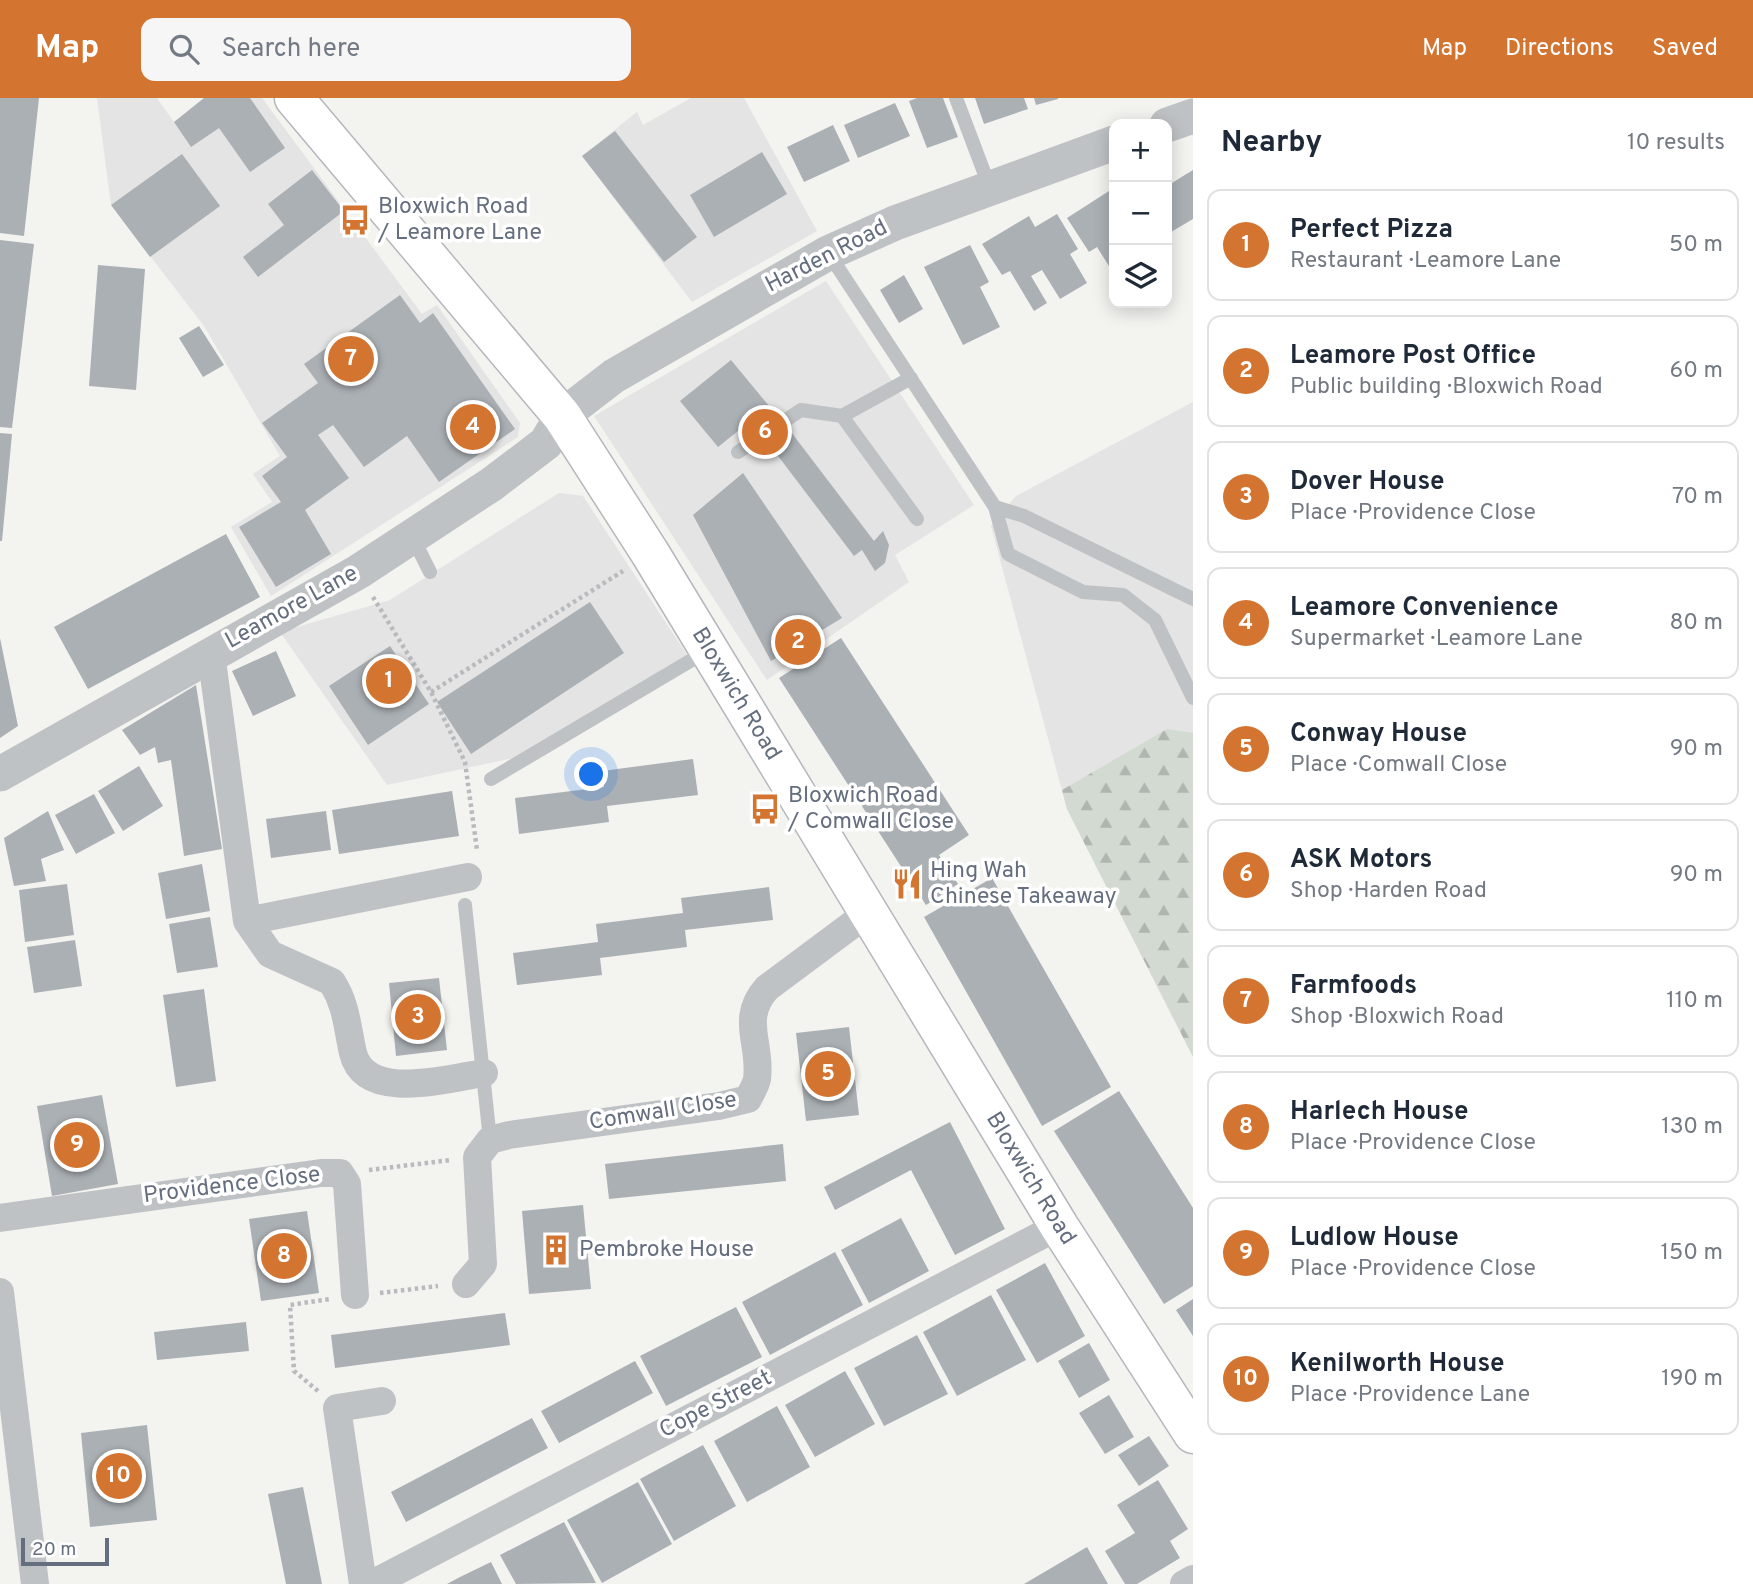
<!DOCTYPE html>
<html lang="en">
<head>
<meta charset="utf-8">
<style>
	:root { --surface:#fff; --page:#f6f6f7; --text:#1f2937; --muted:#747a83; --line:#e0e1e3; --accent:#d37430 }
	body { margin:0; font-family:Overpass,sans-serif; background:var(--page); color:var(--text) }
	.controls { position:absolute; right:21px; top:21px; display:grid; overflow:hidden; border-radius:14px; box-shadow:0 4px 18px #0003 }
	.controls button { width:63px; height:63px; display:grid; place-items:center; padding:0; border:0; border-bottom:2px solid var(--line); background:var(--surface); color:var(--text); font:35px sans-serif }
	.scale { position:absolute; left:21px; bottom:18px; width:88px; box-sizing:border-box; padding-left:7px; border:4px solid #656e7e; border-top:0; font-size:19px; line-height:24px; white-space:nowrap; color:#656e7e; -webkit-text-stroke:5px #fff; paint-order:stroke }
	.you { position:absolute; left:592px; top:677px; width:24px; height:24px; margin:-18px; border:5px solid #fff; border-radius:50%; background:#1a73e8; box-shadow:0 0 0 10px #1a73e833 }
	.badge { display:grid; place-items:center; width:46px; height:46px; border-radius:50%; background:var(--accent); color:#fff; font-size:23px; font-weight:700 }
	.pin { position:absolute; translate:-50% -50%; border:4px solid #fff; box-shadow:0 2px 7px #0006 }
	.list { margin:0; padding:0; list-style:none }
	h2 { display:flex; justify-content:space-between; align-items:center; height:91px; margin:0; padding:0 28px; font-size:30px }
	h2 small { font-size:23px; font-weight:400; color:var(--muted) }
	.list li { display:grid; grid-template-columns:46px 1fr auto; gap:21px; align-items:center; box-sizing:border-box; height:112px; margin:0 14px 14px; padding:0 14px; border:2px solid var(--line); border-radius:14px }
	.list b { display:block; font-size:26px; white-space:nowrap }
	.list p { margin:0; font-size:23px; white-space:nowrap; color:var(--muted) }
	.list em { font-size:23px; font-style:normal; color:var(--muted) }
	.icon { flex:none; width:38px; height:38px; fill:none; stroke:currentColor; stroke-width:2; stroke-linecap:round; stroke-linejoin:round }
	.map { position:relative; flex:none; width:1193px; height:1486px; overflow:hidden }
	header { display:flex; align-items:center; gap:42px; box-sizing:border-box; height:98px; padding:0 35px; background:var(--accent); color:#fff }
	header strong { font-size:33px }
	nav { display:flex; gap:38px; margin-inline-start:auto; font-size:24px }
	.search { width:490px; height:63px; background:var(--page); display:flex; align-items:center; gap:18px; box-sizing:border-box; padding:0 24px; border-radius:14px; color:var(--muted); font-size:26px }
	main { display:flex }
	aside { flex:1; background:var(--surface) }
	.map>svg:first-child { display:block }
	.built { fill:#e3e4e3 }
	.forest { fill:url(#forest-firs) }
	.building { fill:#abb0b5 }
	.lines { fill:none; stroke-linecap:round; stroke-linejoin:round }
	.secondary-casing { stroke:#b4b7bc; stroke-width:41 }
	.path { stroke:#b9babd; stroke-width:4.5; stroke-dasharray:3.5 3.5; stroke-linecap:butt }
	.service { stroke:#bfc2c5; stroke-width:14 }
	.minor { stroke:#bfc2c5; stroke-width:28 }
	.tertiary { stroke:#bfc2c5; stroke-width:35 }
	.secondary { stroke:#fff; stroke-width:38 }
	.labels { text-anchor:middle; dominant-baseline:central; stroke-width:7; stroke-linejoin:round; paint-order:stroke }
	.poi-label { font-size:23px; fill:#656e7e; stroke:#fff; text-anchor:start }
	.street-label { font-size:23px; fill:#656e7e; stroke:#fff }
</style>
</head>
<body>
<header>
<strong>Map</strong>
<div class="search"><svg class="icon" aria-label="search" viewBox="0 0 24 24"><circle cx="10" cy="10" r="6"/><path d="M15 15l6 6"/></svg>Search here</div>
<nav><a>Map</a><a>Directions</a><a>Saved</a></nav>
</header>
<main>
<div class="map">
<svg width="1193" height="1486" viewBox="0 0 1193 1486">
	<defs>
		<pattern id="forest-firs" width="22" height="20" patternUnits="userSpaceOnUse" patternTransform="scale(1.75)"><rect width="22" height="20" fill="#d3dad1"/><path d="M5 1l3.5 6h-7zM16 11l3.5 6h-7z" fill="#afb5af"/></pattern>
	</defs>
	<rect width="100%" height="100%" fill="#f3f3f0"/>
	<path class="built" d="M 97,0 L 157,0 L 174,24 L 208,0 L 262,0 L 422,216 L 437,207 L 520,325 L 518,339 L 271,498 L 231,429 L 272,404 L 253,376 L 280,358 L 204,228 L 111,107 Z
		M 691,0 L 744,0 L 817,133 L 692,204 L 582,58 L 637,14 L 643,27 Z
		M 826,183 L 974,407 L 895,457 L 909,484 L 767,582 L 594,318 Z
		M 1193,304 L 1193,959 L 1067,711 L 991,428 L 1016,398 Z
		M 559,395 L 583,398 L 689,560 L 537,655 L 387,687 L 280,534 L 390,502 Z"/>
	<path class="forest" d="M 1167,631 L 1193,635 L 1193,959 L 1067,711 L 1062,692 Z"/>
	<path class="building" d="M 0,0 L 39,0 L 24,138 L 0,135 Z
		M 204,0 L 250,0 L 285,50 L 250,74 L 219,30 L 191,49 L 174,24 Z
		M 917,0 L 943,0 L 958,39 L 927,50 L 909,3 Z
		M 975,0 L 1024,0 L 1028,11 L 984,26 Z
		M 1034,0 L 1058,0 L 1058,1 L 1036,7 Z
		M 895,5 L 910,38 L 858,60 L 844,27 Z
		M 833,27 L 850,63 L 804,84 L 787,49 Z
		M 615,33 L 697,139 L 664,164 L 582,58 Z
		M 762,54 L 787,96 L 714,139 L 690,97 Z
		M 182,56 L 220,108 L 150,159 L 111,107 Z
		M 312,72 L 344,113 L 258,179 L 243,159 L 284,127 L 268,106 Z
		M 1193,72 L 1193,121 L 1171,134 L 1167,128 L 1167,88 Z
		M 1109,93 L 1114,101 L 1114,176 L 1097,149 L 1089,154 L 1067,120 Z
		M 1057,116 L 1078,151 L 1070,156 L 1087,185 L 1060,201 L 1042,172 L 1031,178 L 1047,205 L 1034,213 L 1010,173 L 1002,177 L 982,146 L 1029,118 L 1035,129 Z
		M 0,142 L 34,146 L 12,330 L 0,329 Z
		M 970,147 L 989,184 L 980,189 L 1000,229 L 963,247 L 924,169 Z
		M 98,167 L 145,171 L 136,292 L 89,288 Z
		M 904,177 L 923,211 L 899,225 L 880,192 Z
		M 400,197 L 420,225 L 433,215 L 515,331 L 439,384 L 407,338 L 364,369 L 333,327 L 318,337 L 349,380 L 305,412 L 331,456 L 276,489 L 239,429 L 281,404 L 262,378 L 287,359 L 262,325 L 318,285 L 304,266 Z
		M 199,228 L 224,267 L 203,279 L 179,240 Z
		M 731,262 L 769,308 L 718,349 L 680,303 Z
		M 791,334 L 874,443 L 883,433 L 889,447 L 885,465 L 875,473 L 862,452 L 854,458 L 772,350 Z
		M 0,335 L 12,336 L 2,443 L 0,443 Z
		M 743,375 L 842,520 L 771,563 L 693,417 Z
		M 226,436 L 260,499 L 88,591 L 54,529 Z
		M 590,504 L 624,555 L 471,656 L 437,604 Z
		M 0,540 L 18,628 L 0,640 Z
		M 841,540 L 969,737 L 939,757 L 958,786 L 926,807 L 779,580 Z
		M 390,548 L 429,606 L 368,647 L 329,588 Z
		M 276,553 L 296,598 L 253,618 L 232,573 Z
		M 196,587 L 222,751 L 184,758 L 171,662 L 158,665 L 155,649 L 140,657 L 122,632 Z
		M 693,661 L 698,697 L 607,708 L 609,724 L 519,736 L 515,700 L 604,689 L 602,673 Z
		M 139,668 L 163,708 L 123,733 L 98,693 Z
		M 452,693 L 459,738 L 339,756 L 332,712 Z
		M 94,696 L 115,735 L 76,756 L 55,717 Z
		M 48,713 L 64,752 L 41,761 L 46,783 L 14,788 L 4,740 Z
		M 326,713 L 331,752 L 271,760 L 266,721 Z
		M 202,766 L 210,813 L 166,821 L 158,775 Z
		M 992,780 L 1111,989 L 1042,1028 L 924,819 Z
		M 67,786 L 74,837 L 25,844 L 19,792 Z
		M 769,789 L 773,822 L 685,832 L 687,849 L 600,860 L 602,877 L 517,887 L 513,855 L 598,844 L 596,826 L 683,815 L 681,800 Z
		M 210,819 L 218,869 L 177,875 L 169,826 Z
		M 75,842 L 82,888 L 34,895 L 27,849 Z
		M 439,880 L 447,952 L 396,958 L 389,885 Z
		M 204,891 L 216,983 L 176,989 L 163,897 Z
		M 849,929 L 859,1017 L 806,1023 L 796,935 Z
		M 1119,993 L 1193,1110 L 1193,1188 L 1164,1206 L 1054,1033 Z
		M 102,997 L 118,1086 L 52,1098 L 37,1008 Z
		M 950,1024 L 1005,1131 L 955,1157 L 911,1072 L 835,1112 L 824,1089 Z
		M 783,1046 L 786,1083 L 609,1101 L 605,1066 Z
		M 583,1107 L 591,1191 L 529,1196 L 522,1113 Z
		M 307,1113 L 319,1195 L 261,1203 L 249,1121 Z
		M 901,1120 L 929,1173 L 869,1205 L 841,1152 Z
		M 835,1154 L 863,1207 L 770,1257 L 742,1204 Z
		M 1045,1165 L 1085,1238 L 1037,1265 L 996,1192 Z
		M 991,1197 L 1026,1262 L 957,1298 L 923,1234 Z
		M 1193,1201 L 1193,1238 L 1176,1212 Z
		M 736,1209 L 762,1259 L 666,1308 L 640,1258 Z
		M 505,1215 L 510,1247 L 335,1270 L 331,1237 Z
		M 246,1224 L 249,1253 L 157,1262 L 154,1234 Z
		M 917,1237 L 948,1296 L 884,1328 L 854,1270 Z
		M 1089,1245 L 1110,1282 L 1079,1300 L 1058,1263 Z
		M 635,1263 L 653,1295 L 559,1345 L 541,1313 Z
		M 845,1273 L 875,1326 L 815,1359 L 785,1307 Z
		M 1109,1297 L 1134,1339 L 1105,1356 L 1079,1315 Z
		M 777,1308 L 810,1369 L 747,1404 L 714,1343 Z
		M 532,1320 L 548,1350 L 406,1424 L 391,1394 Z
		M 147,1327 L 157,1422 L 90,1429 L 81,1335 Z
		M 1149,1338 L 1169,1368 L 1139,1388 L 1118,1357 Z
		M 703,1347 L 736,1408 L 674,1443 L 640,1381 Z
		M 1158,1382 L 1188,1431 L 1170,1443 L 1180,1460 L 1137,1486 L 1125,1486 L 1105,1453 L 1135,1435 L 1117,1407 Z
		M 638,1384 L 672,1446 L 602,1485 L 567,1422 Z
		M 303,1389 L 322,1486 L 286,1486 L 268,1396 Z
		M 564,1424 L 596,1485 L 516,1486 L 500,1457 Z
		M 1087,1449 L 1108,1486 L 1024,1486 Z
		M 491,1464 L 502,1486 L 447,1486 L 460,1479 Z"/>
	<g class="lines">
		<g class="secondary-casing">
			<g id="secondary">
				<path id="s1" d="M 294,0 L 562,318 L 650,455 L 1059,1128 L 1193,1336"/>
			</g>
		</g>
		<path class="path" d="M 373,499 L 431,594 L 465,664 L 477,752
			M 431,594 L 623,473
			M 369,1072 L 451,1062
			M 380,1195 L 438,1188
			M 318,1293 L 294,1273 L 290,1207 L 330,1201"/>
		<path class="service" d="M 956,0 L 990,90
			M 829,156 L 995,409 L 1008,456 L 1083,494 L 1123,497 L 1155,522 L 1193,600
			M 911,280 L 842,318 L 917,421
			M 738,354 L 801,312 L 842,318
			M 995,409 L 1024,418 L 1193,501
			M 413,440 L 430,474
			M 491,681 L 707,553
			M 465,807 L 490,1042"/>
		<path class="minor" d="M 211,555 L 247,823 L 270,856 L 332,884 C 347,908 347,929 353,955 C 365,1005 450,980 484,975
			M 247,823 L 468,779
			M 0,1120 L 321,1075 L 340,1075 L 347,1086 L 355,1197
			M 466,1186 L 483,1166 L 477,1059 L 490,1042 L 509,1037 L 719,1008 L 748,1001 C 751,995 756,987 757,981 C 762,946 739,921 767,890 L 869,814
			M 0,1194 L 35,1486
			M 363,1486 L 337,1310 L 382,1303
			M 372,1486 L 1059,1128
			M 1184,1486 L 1193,1481"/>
		<path class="tertiary" d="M 1167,27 L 1193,18
			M 0,676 L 358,474 L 492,386 L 546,345 L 562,318 L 614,278 L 828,155 L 895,125 L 1114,45"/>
		<use href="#secondary" class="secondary"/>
	</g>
	<defs>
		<g id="bus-bare" transform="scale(2.415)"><path d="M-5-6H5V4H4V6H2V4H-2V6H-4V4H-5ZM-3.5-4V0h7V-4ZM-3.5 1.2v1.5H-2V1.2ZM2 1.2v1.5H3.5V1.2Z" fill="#d37430" stroke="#fff" stroke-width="2.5" paint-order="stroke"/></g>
		<g id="restaurant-bare" transform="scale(2.415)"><path d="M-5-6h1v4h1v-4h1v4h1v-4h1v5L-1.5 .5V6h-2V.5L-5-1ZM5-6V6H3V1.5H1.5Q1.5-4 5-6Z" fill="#d37430" stroke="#fff" stroke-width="2.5" paint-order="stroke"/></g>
		<g id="building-bare" transform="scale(2.415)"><path d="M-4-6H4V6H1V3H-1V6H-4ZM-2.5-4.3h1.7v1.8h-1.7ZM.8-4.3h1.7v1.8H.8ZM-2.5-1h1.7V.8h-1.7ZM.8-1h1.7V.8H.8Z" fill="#d37430" stroke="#fff" stroke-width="2.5" paint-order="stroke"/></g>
	</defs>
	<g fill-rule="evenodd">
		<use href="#bus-bare" x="355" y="122"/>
		<use href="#bus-bare" x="765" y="711"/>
		<use href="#restaurant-bare" x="907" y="786"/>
		<use href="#building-bare" x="556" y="1152"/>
	</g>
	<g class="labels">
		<g class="poi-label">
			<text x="378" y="109">Bloxwich Road<tspan x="378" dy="26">/ Leamore Lane</tspan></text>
			<text x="788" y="698">Bloxwich Road<tspan x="788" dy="26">/ Comwall Close</tspan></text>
			<text x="930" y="773">Hing Wah<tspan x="930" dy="26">Chinese Takeaway</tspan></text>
			<text x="579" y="1152">Pembroke House</text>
		</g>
		<g class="street-label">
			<text transform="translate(827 159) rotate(-27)">Harden Road</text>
			<text transform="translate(292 510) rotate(-29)">Leamore Lane</text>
			<text stroke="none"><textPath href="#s1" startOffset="744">Bloxwich Road</textPath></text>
			<text transform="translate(663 1014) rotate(-9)">Comwall Close</text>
			<text stroke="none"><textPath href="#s1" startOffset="1311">Bloxwich Road</textPath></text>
			<text transform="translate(232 1088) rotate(-7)">Providence Close</text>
			<text transform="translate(716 1307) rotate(-27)">Cope Street</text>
		</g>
	</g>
</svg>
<div class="controls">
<button>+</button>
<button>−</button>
<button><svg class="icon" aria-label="layers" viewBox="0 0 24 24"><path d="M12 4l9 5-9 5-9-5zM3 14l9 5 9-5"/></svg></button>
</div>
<div class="scale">20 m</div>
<div class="you"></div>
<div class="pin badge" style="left:389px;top:583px">1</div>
<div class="pin badge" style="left:798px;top:544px">2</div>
<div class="pin badge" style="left:418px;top:919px">3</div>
<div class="pin badge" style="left:473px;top:329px">4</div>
<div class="pin badge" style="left:828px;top:976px">5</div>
<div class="pin badge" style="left:765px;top:334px">6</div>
<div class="pin badge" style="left:351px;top:261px">7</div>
<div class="pin badge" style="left:284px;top:1158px">8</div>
<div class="pin badge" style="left:77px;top:1047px">9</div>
<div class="pin badge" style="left:119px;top:1378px">10</div>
</div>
<aside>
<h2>Nearby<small>10 results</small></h2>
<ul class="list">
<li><span class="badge">1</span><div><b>Perfect Pizza</b><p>Restaurant · Leamore Lane</p></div><em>50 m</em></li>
<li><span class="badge">2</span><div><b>Leamore Post Office</b><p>Public building · Bloxwich Road</p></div><em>60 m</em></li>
<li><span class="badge">3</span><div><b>Dover House</b><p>Place · Providence Close</p></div><em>70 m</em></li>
<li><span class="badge">4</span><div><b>Leamore Convenience</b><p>Supermarket · Leamore Lane</p></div><em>80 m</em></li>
<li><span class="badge">5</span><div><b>Conway House</b><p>Place · Comwall Close</p></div><em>90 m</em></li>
<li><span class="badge">6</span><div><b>ASK Motors</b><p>Shop · Harden Road</p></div><em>90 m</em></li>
<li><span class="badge">7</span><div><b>Farmfoods</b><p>Shop · Bloxwich Road</p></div><em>110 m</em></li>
<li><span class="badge">8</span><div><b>Harlech House</b><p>Place · Providence Close</p></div><em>130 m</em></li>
<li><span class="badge">9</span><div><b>Ludlow House</b><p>Place · Providence Close</p></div><em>150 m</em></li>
<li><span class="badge">10</span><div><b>Kenilworth House</b><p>Place · Providence Lane</p></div><em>190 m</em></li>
</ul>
</aside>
</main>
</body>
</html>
